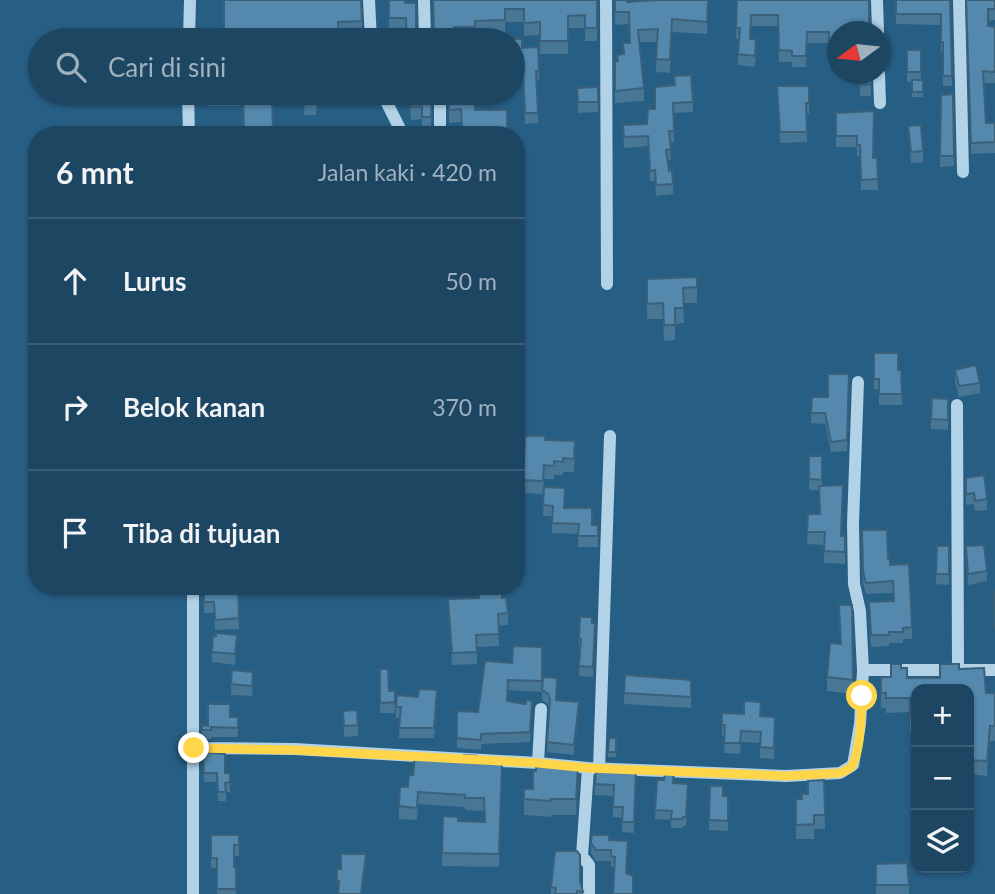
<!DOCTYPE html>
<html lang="id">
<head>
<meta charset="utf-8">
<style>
	:root { --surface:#1d4663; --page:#2a506c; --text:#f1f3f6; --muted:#a0b1be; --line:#3b5e78 }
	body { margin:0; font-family:Lato,sans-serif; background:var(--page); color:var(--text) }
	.controls { position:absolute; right:21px; bottom:21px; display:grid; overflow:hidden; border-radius:14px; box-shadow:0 2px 5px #0004 }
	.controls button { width:63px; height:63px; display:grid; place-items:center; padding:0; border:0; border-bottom:2px solid var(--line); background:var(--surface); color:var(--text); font:35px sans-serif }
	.compass { position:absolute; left:827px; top:21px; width:63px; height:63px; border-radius:50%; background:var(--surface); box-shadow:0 2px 5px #0004; rotate:255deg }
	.stop { position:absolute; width:21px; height:21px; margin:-16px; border:5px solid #ffd54a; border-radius:50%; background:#fff }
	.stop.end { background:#ffd54a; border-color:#fff; box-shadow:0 2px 7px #0008 }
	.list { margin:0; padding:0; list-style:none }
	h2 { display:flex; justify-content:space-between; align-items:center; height:91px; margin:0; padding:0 28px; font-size:30px }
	h2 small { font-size:23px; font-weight:400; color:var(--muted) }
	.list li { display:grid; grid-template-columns:46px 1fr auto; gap:21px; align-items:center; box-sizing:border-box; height:126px; padding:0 28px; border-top:2px solid var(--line) }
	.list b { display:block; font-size:26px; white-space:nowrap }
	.list em { font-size:23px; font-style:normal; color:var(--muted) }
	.icon { flex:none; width:38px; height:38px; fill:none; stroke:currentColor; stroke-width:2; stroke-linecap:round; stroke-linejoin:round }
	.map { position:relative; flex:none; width:995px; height:894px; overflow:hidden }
	.search { position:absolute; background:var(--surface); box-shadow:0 2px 5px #0004; left:28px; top:28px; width:497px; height:77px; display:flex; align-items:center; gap:18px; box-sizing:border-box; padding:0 24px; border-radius:38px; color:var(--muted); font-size:26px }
	.panel { position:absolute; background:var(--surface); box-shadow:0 2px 5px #0004; left:28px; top:126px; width:497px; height:469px; border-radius:28px }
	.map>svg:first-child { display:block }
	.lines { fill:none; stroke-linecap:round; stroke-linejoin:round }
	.minor { stroke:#b1d2e7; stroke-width:12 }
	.wall { fill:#487695 }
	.shaded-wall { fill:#3b6079 }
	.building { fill:#5489ad; stroke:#3b6079; stroke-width:2 }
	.route { stroke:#ffd54a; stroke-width:9 }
</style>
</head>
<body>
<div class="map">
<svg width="995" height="894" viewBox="0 0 995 894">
	<rect width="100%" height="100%" fill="#275e84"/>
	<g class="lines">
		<path class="minor" d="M 369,0 L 371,40
			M 424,0 L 425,40
			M 606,0 L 607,284
			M 877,0 L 878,32
			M 959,0 L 963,172
			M 189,40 L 190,0
			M 879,74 L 880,103
			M 188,93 L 189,135
			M 382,93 L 403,135
			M 440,93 L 440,135
			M 858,382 L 853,524 L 854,584 L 860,611 L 863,670
			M 957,405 L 958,669
			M 194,748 L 295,749 L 538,763 L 588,768 L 786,776 L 840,773 L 853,765 L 860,724 L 863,670 L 995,670
			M 538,763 L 541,709
			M 588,768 L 582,856 L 589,865 L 589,894
			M 599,769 L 610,436
			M 193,894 L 193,586"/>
	</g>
	<path class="wall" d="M 224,0 L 362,21 L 362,34 L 339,34 L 339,40 L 224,40 Z
		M 389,0 L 405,3 L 416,28 L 420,34 L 425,36 L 430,34 L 433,28 L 433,0 L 597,0 L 597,41 L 585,41 L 585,28 L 568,28 L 568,54 L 540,54 L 540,35 L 524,36 L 524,22 L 505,22 L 505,33 L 475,34 L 475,40 L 407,40 L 406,31 L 389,31 Z
		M 615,0 L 627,2 L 708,0 L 707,34 L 672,32 L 670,73 L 656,72 L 657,42 L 639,42 L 644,88 L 644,101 L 615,103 L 615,61 L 617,61 L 623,54 L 623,43 L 630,43 L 629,24 L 615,25 Z
		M 737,0 L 837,32 L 837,65 L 829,65 L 829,43 L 807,43 L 806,67 L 792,67 L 792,62 L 779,62 L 778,26 L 751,26 L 751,39 L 756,51 L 755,67 L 738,65 L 739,39 L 736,39 Z
		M 896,0 L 950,0 L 952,86 L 943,86 L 943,52 L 941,52 L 941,25 L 896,24 Z
		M 966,0 L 995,0 L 995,20 L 988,21 L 988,26 L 995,27 L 995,83 L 984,83 L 986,123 L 995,123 L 995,153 L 971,154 Z
		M 513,40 L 522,48 L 539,71 L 539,81 L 537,81 L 538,123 L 525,124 L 523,82 L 513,83 Z
		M 907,50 L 921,50 L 921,80 L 923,80 L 923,97 L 912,97 L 912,82 L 907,82 Z
		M 860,74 L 871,74 L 871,96 L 860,96 Z
		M 674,76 L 693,102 L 693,112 L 673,113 L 674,142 L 670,142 L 671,160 L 667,160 L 669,171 L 673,184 L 673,194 L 656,196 L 655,181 L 650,181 L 648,146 L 624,148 L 623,125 L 647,124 L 655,109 L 674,85 Z
		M 777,86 L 809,86 L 809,114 L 806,114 L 807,142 L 780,143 Z
		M 598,87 L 598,112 L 578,113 L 577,88 Z
		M 208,93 L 240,93 L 240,106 L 207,106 Z
		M 242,93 L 272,93 L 273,135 L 244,135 Z
		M 305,93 L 338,93 L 338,101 L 330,100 L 330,104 L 317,104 L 316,115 L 304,115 Z
		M 409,93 L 432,93 L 431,130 L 422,130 L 422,119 L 411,120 Z
		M 449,93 L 489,93 L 489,99 L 474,99 L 475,110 L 507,135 L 461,135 L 461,122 L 449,123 Z
		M 953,94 L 954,166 L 940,167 L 940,156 Z
		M 874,111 L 873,158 L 877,158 L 878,190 L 861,190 L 860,156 L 857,156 L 857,147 L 836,147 L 836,113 Z
		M 908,126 L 923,151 L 923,162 L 911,163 Z
		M 697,277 L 697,303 L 683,303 L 684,323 L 675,324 L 675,340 L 664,341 L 663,319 L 647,319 L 647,279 Z
		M 874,353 L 898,370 L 901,370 L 902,405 L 879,405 L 879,389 L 874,389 Z
		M 955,370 L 980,383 L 980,393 L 959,397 L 955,381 Z
		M 849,374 L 847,451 L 831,452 L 825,424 L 811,423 L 812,397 L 828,397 Z
		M 948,399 L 948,430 L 931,429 L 931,419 Z
		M 545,440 L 575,455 L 574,472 L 563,472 L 563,475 L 554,475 L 554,479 L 544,479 L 543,494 L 523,493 L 523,480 Z
		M 809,456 L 822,456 L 822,486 L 843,498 L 842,536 L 845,536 L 845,564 L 824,563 L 824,545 L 807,544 L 808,514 L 820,514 L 819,490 L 809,490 Z
		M 966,478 L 987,499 L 987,510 L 975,511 L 974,504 L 966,505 Z
		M 544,487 L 565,508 L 592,525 L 598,525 L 598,547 L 578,547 L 578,534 L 552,533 L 552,516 L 543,516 Z
		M 862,530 L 888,559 L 890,565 L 912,627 L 912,639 L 903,639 L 903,643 L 889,643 L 889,646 L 871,647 L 869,602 L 893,601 L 893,593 L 866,594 L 863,583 Z
		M 937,546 L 949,546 L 949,585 L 936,584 Z
		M 966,546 L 987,571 L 987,581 L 968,585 Z
		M 204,586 L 238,586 L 239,629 L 215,630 L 214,613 L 204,613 Z
		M 477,586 L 502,586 L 502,598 L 508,613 L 508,625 L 498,626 L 499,646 L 477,647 L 477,664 L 452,665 L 448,599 L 478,598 Z
		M 839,605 L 852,605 L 853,694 L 827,691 L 827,677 L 840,644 Z
		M 592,623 L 595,623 L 593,677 L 579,676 L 580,649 L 579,649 L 579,639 Z
		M 237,645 L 235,665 L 212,662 L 212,652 Z
		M 542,647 L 542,688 L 556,700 L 579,712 L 574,755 L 547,752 L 549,708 L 548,704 L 542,700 L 542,692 L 508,690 L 507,701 L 532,711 L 530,742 L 481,744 L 481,750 L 457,748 L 457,711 L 478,712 L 512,663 Z
		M 901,668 L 907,678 L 940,678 L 959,669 L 986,693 L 995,693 L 995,741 L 990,741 L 987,776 L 969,774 L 969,689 L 916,689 L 916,732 L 910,732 L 910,712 L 886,713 L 886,708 L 881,708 L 881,677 L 891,677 Z
		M 380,669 L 389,691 L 395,691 L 395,713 L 380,713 Z
		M 625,675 L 691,680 L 691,708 L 624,704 Z
		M 253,682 L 252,696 L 231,695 L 231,684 Z
		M 437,700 L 434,738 L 399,738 L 400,718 L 396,718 L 396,707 Z
		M 343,711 L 358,725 L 358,736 L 344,737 Z
		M 722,713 L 761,716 L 775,728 L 774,759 L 760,758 L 760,743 L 741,742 L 740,754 L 724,753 L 725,736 L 722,736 Z
		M 230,717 L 238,717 L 238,737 L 211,737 L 211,739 L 202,739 L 202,725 L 208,726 Z
		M 609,738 L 616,738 L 616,757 L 608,757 Z
		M 203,752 L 225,773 L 230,782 L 230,792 L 226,792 L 226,801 L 218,801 L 217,782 L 204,782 Z
		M 430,758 L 502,763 L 499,867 L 442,866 L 443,816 L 458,821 L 485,822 L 484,811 L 465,810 L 465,807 L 418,804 L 417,820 L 399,819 L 399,806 L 413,775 Z
		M 553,766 L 578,781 L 576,815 L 551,815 L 551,817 L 524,815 L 524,789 L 533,789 L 536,771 Z
		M 636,770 L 634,833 L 622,832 L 622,818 L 613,817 L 613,796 L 595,795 L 595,784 Z
		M 657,780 L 673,783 L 688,784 L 686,826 L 683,826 L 682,828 L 671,828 L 671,820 L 655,819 Z
		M 824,780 L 825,829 L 814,829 L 814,839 L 796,839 L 796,799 L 802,799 Z
		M 710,786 L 723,796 L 728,796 L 728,831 L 709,830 Z
		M 211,835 L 239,835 L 239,856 L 234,856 L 234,867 L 236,867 L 236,894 L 217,894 L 217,868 L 211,868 Z
		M 592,835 L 609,840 L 628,852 L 614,867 L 611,867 L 611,861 L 596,861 L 591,853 Z
		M 876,864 L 909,885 L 909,894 L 876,894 Z
		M 580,881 L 583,894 L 551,894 L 551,887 Z"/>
	<path class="shaded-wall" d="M 579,702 L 579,712 L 574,755 L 574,745 Z
		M 990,726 L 990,741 L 987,776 L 987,761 Z
		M 578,766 L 578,781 L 576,815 L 576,799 Z
		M 366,854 L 366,865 L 362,894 L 361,894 Z"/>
	<path class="building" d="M 224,0 L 361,0 L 362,21 L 338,22 L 339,37 L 323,37 L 323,40 L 277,40 L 277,29 L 253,29 L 253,40 L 224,40 Z
		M 389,0 L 405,0 L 405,3 L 416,3 L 416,28 L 420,34 L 425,36 L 430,34 L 434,28 L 433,0 L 597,0 L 597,28 L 585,28 L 585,15 L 568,16 L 568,41 L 540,41 L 540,22 L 524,23 L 524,9 L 505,9 L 505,20 L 475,21 L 475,27 L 454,27 L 455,40 L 407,40 L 406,18 L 389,18 Z
		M 615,0 L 627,0 L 627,2 L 657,0 L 708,0 L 707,22 L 672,19 L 670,60 L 656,59 L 658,29 L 638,30 L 644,88 L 615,91 L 615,61 L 618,61 L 617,55 L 624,54 L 623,43 L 630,43 L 629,12 L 615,12 Z
		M 737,0 L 869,0 L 869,21 L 874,28 L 874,32 L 837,32 L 837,53 L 829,53 L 829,32 L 807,32 L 806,56 L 792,56 L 792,51 L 779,50 L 778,15 L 751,15 L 750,39 L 756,39 L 755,56 L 738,54 L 740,28 L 736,28 Z
		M 896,0 L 950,0 L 952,76 L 943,76 L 943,42 L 941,42 L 941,14 L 896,14 Z
		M 966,0 L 995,0 L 995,9 L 988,9 L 988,26 L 995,27 L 995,72 L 983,71 L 986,123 L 995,123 L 995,142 L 971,143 Z
		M 507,39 L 522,39 L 522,48 L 538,47 L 539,71 L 536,71 L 538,113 L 525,113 L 523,72 L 513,72 L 513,40 Z
		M 907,50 L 921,50 L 921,72 L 907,72 Z
		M 860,74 L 871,74 L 871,84 L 860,85 Z
		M 691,75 L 693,102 L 673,103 L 674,131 L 669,131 L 671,149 L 666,150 L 669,171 L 672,170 L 673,184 L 656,185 L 655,170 L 650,171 L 648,136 L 624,137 L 623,125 L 647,124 L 648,109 L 655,109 L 655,87 L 675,85 L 674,76 Z
		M 912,80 L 923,80 L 923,92 L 912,92 Z
		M 777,86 L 809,86 L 809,103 L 806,103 L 807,132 L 780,132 Z
		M 598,87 L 598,102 L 578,102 L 577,88 Z
		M 208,93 L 240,93 L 240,94 L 207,94 Z
		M 243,93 L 272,93 L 273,133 L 244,134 Z
		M 305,93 L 317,93 L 316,103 L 304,103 Z
		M 410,93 L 432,93 L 431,117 L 422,117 L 422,106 L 411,107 Z
		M 449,93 L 474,93 L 475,110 L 507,110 L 507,135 L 486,134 L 486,128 L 462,127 L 461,109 L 449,110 Z
		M 953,94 L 954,156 L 940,156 L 941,95 Z
		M 874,111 L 873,158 L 877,158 L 878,179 L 861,180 L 860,145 L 857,145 L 857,136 L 836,136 L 836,113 Z
		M 921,125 L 923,151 L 911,152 L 908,126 Z
		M 697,277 L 697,287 L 683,288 L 684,308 L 675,308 L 675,325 L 664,325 L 663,303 L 647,304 L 647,279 Z
		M 874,353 L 898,353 L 898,370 L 901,370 L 902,394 L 879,394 L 879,379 L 874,379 Z
		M 976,365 L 980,383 L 959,386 L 955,370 Z
		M 828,374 L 849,374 L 847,440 L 831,442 L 825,413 L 811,413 L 812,397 L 828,397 Z
		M 932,398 L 948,399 L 948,420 L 931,419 Z
		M 525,436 L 545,436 L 545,440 L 575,441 L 574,459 L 563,458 L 563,462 L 554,461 L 554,466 L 544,465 L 543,481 L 523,480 Z
		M 809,456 L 822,456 L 822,480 L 809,479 Z
		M 984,475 L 987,499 L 975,501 L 974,493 L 966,494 L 966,478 Z
		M 843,485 L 841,536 L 845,536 L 845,552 L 824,551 L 825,532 L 807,532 L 808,514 L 820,514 L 819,486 Z
		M 544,487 L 565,488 L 564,508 L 592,508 L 592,525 L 598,525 L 598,536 L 578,536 L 579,524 L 552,523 L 553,506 L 543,505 Z
		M 862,530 L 887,530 L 888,559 L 890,559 L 890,565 L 909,564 L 912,627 L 903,628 L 903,632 L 889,632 L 889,635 L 871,635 L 869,602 L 894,601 L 893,581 L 866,583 L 863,571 Z
		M 984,545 L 987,571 L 968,574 L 966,546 Z
		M 937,546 L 949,546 L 949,574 L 936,574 Z
		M 204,586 L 238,586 L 239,618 L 215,620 L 214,602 L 204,602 Z
		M 478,586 L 502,586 L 502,598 L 506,597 L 508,613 L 498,614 L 499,634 L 476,635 L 477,652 L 452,653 L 448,599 L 479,598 Z
		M 994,592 L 995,592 L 995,629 Z
		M 839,605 L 852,605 L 853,680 L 827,677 L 830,643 L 841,644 Z
		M 580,617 L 592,617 L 592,623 L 595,623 L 593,667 L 579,666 L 581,639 L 579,639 Z
		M 215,633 L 237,635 L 235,654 L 212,652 L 213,636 L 216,636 Z
		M 513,646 L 542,647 L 542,681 L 508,680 L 507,701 L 526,704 L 526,700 L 532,701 L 530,732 L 481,734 L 481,740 L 457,738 L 457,711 L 478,712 L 485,661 L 512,663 Z
		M 891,664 L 901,664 L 901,668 L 907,668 L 907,678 L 940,678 L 940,664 L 959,664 L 959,669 L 984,668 L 986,693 L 995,693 L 995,726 L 990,726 L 987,761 L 969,760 L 969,689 L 916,689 L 916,717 L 910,717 L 910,698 L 886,698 L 886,693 L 881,693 L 881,677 L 891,677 Z
		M 380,669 L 388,669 L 389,691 L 395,691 L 395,702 L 380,703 Z
		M 232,670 L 253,672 L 252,686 L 231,684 Z
		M 625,675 L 691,680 L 691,697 L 624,693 Z
		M 543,677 L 557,678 L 556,700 L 579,702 L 574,745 L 547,742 L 550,699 L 548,694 L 542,690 Z
		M 419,689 L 437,690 L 434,728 L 399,728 L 401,707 L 396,707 L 397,695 L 418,697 Z
		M 744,701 L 761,702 L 760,716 L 775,717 L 774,748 L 760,747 L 761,732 L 741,731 L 740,743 L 724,743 L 725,725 L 722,725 L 722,713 L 744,714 Z
		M 208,704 L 230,704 L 230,717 L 238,717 L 238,728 L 211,727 L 211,730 L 202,730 L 202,725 L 208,726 Z
		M 357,710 L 358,725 L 344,726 L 343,711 Z
		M 609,738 L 616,738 L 616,752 L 608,752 Z
		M 203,752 L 225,754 L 225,773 L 230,773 L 230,782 L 225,783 L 226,792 L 218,792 L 217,773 L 204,773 Z
		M 415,755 L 430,756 L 430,758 L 464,760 L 464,755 L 477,756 L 476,762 L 502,763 L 499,854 L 442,853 L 443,816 L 458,817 L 458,821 L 485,822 L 484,798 L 465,798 L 465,795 L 418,792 L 417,808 L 399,806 L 400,787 L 408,787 L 409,775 L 413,775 Z
		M 536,762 L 553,762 L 553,766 L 578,766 L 576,799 L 551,799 L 551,801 L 524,799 L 524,789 L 533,789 L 533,771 L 536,771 Z
		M 636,770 L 634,822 L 622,822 L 623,807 L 613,807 L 614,785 L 595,784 L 596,771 Z
		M 665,771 L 674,771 L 673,783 L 688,784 L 686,817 L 683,817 L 682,819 L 671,819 L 672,811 L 655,810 L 657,780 L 664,780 Z
		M 824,780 L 825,815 L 814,815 L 814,824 L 796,825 L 796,799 L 802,799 L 802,794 L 808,794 L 808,781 Z
		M 710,786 L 723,786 L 723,796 L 728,796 L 728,821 L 709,820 Z
		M 211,835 L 239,835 L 239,845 L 234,845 L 234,867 L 236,867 L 236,889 L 217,889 L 217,858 L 211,858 Z
		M 592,835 L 609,835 L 609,840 L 628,841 L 626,873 L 633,876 L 633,894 L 613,894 L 615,857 L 611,856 L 611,850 L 596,850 L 591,843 Z
		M 555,851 L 577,851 L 580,855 L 580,881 L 583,892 L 577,891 L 577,894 L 555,894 L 556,888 L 551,887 Z
		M 341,854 L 366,854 L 361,894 L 338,894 L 339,881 L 337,881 L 337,869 L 341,869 Z
		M 907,863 L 909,885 L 876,885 L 876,864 Z"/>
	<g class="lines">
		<path class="route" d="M 194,748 L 295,750 L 538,763 L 588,768 L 786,776 L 840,773 C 845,771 851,769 853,764 C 861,746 861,715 862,696"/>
	</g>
</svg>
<div class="controls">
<button>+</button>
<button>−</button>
<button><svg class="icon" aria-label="layers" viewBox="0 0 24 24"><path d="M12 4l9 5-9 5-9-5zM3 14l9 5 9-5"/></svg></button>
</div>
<svg class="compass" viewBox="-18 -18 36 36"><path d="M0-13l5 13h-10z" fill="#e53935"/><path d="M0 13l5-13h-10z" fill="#a0b1be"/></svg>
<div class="stop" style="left:862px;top:696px"></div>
<div class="stop end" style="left:194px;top:748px"></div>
<div class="search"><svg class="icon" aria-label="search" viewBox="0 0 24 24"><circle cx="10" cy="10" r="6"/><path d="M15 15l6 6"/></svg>Cari di sini</div>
<section class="panel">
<h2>6 mnt<small>Jalan kaki · 420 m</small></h2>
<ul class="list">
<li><svg class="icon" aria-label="ahead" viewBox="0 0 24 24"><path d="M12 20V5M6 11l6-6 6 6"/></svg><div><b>Lurus</b></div><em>50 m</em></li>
<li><svg class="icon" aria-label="right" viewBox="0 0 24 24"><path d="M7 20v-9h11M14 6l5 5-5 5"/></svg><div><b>Belok kanan</b></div><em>370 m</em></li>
<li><svg class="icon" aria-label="arrive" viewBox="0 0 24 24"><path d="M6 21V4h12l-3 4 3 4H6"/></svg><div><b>Tiba di tujuan</b></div></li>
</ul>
</section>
</div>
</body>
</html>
